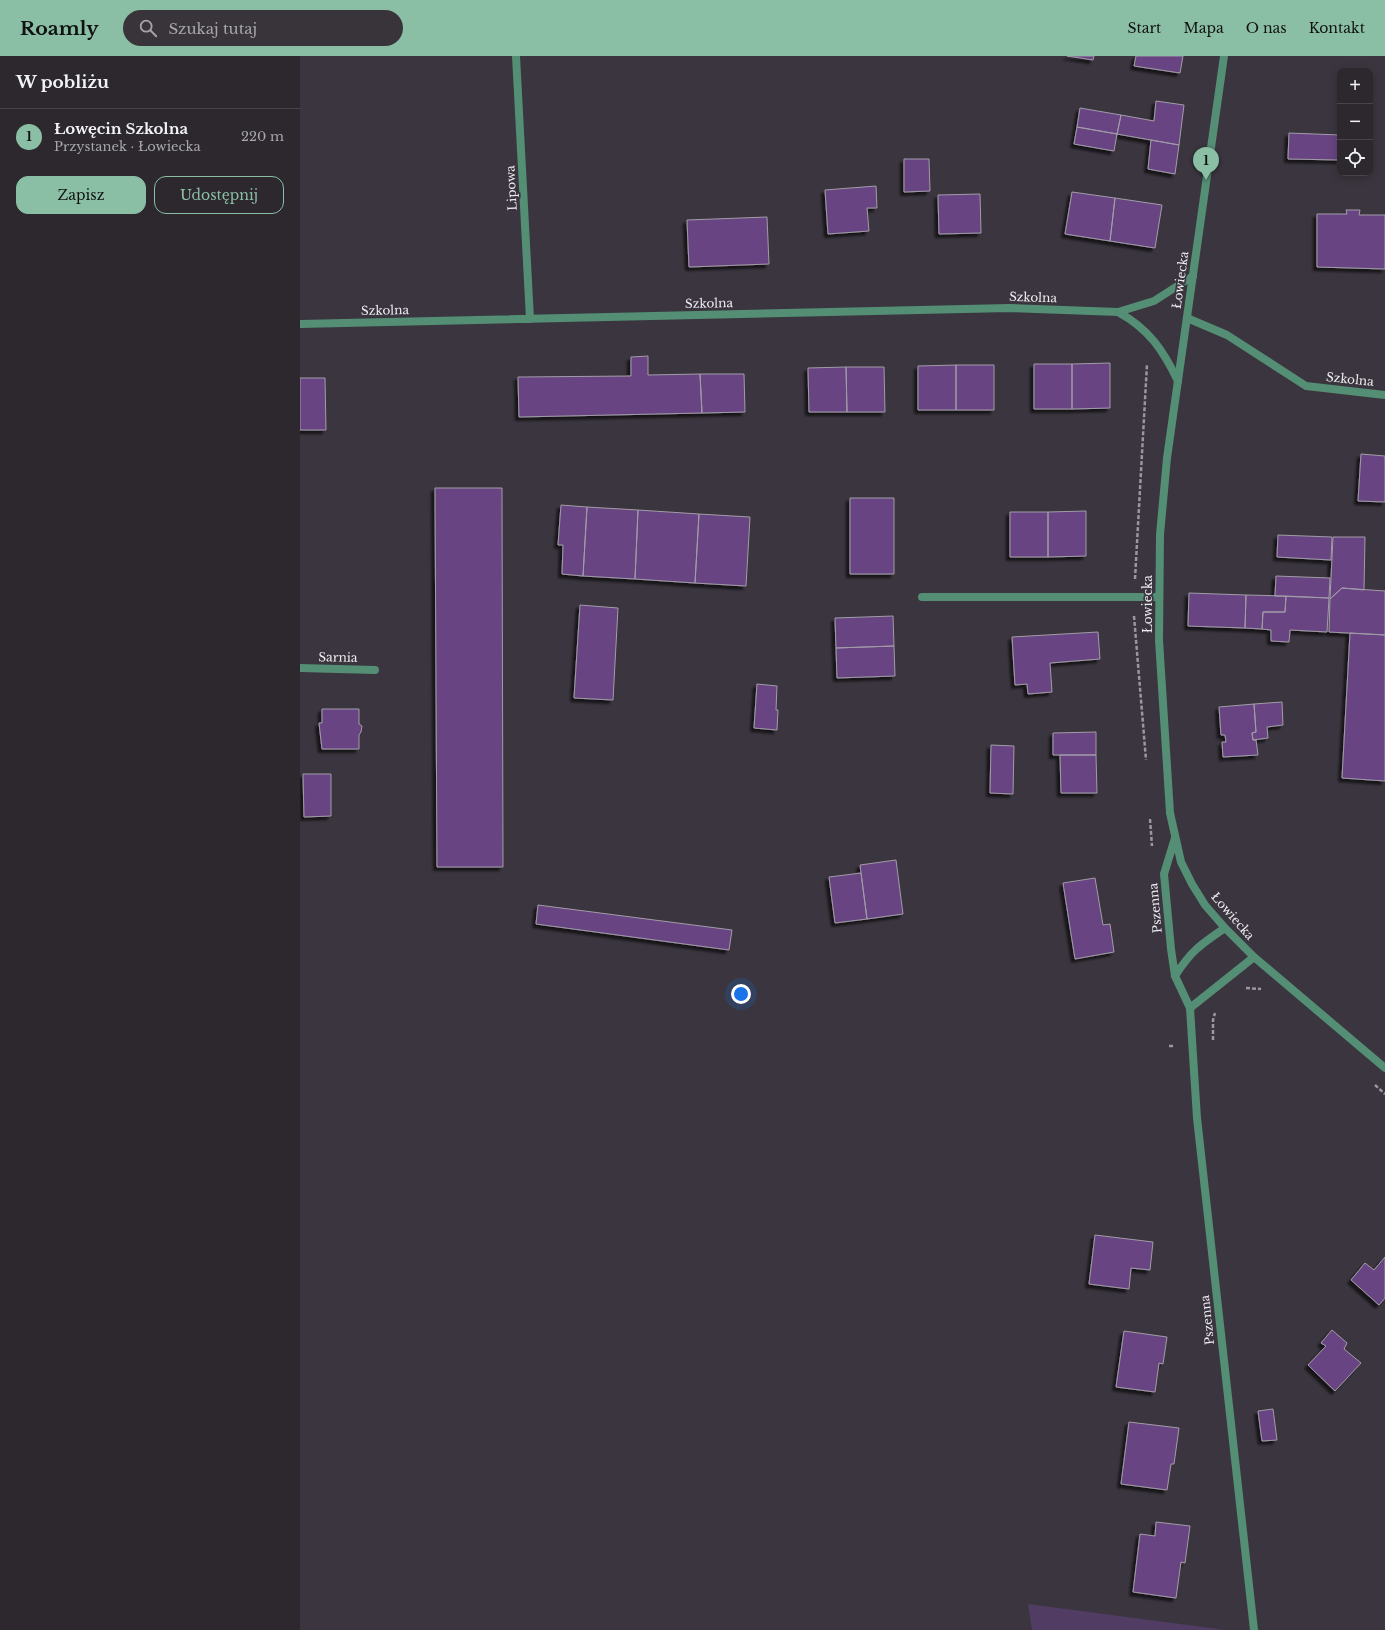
<!DOCTYPE html>
<html lang="pl">
<head>
<meta charset="utf-8">
<style>
	:root { --surface:#2c282e; --page:#38343a; --text:#f1f3f6; --muted:#a6a6aa; --line:#48444a; --accent:#8abfa5 }
	body { margin:0; font-family:"Libre Baskerville",serif; background:var(--page); color:var(--text) }
	.controls { position:absolute; right:12px; top:12px; display:grid; overflow:hidden; border-radius:8px; box-shadow:0 2px 10px #0003 }
	.controls button { width:36px; height:36px; display:grid; place-items:center; padding:0; border:0; border-bottom:1px solid var(--line); background:var(--surface); color:var(--text); font:20px sans-serif }
	.you { position:absolute; left:441px; top:938px; width:14px; height:14px; margin:-10px; border:3px solid #fff; border-radius:50%; background:#1a73e8; box-shadow:0 0 0 6px #1a73e833 }
	.badge { display:grid; place-items:center; width:26px; height:26px; border-radius:50%; background:var(--accent); color:#111; font-size:13px; font-weight:700 }
	.pin { position:absolute; translate:-50% -33px; filter:drop-shadow(0 1px 2px #0008) }
	.pin::after { content:''; position:absolute; top:21px; width:14px; height:12px; background:inherit; clip-path:polygon(0 0,100% 0,50% 100%) }
	.list { margin:0; padding:0; list-style:none }
	h2 { display:flex; justify-content:space-between; align-items:center; height:52px; margin:0; padding:0 16px; font-size:17px }
	h2 small { font-size:13px; font-weight:400; color:var(--muted) }
	.list li { display:grid; grid-template-columns:26px 1fr auto; gap:12px; align-items:center; box-sizing:border-box; height:56px; padding:0 16px; border-top:1px solid var(--line) }
	.list b { display:block; font-size:15px; white-space:nowrap }
	.list p { margin:0; font-size:13px; white-space:nowrap; color:var(--muted) }
	.list em { font-size:13px; font-style:normal; color:var(--muted) }
	.actions { display:flex; gap:8px; padding:12px 16px }
	.actions a { flex:1; padding:9px 0; border:1px solid var(--accent); border-radius:12px; text-align:center; font-size:14px; color:var(--accent) }
	.actions .main { background:var(--accent); color:#111 }
	.icon { flex:none; width:22px; height:22px; fill:none; stroke:currentColor; stroke-width:2; stroke-linecap:round; stroke-linejoin:round }
	.map { position:relative; flex:none; width:1085px; height:1574px; overflow:hidden }
	header { display:flex; align-items:center; gap:24px; box-sizing:border-box; height:56px; padding:0 20px; background:var(--accent); color:#111 }
	header strong { font-size:19px }
	nav { display:flex; gap:22px; margin-inline-start:auto; font-size:14px }
	.search { width:280px; height:36px; background:var(--page); display:flex; align-items:center; gap:10px; box-sizing:border-box; padding:0 14px; border-radius:22px; color:var(--muted); font-size:15px }
	main { display:flex }
	aside { flex:1; background:var(--surface) }
	.map>svg:first-child { display:block }
	.green { fill:#513c63 }
	.building { fill:#674582; stroke:#a29ca7; filter:url(#shadow) }
	.lines { fill:none; stroke-linecap:round; stroke-linejoin:round }
	.path { stroke:#9b979f; stroke-width:2.5; stroke-dasharray:4 2; stroke-linecap:butt }
	.service { stroke:#538e75; stroke-width:8 }
	.minor { stroke:#538e75; stroke-width:8 }
	.tertiary { stroke:#538e75; stroke-width:8 }
	.labels { text-anchor:middle; dominant-baseline:central; stroke-width:3.5; stroke-linejoin:round; paint-order:stroke }
	.street-label { font-size:12px; fill:#edeaf0; stroke:#3a353e }
</style>
</head>
<body>
<header>
<strong>Roamly</strong>
<div class="search"><svg class="icon" aria-label="search" viewBox="0 0 24 24"><circle cx="10" cy="10" r="6"/><path d="M15 15l6 6"/></svg>Szukaj tutaj</div>
<nav><a>Start</a><a>Mapa</a><a>O nas</a><a>Kontakt</a></nav>
</header>
<main>
<aside>
<h2>W pobliżu<small></small></h2>
<ul class="list">
<li><span class="badge">1</span><div><b>Łowęcin Szkolna</b><p>Przystanek · Łowiecka</p></div><em>220 m</em></li>
</ul>
<div class="actions"><a class="main">Zapisz</a><a>Udostępnij</a></div>
</aside>
<div class="map">
<svg width="1085" height="1574" viewBox="0 0 1085 1574">
	<defs>
		<filter id="shadow"><feDropShadow dx="-3.5" dy="3.5" stdDeviation="1" flood-color="#0009"/></filter>
	</defs>
	<rect width="100%" height="100%" fill="#3a353e"/>
	<path class="green" d="M 728,1548 L 926,1574 L 732,1574 Z"/>
	<path class="building" d="M 767,0 L 794,0 L 793,4 Z
		M 836,0 L 883,0 L 880,17 L 834,10 Z
		M 856,45 L 884,49 L 879,89 L 817,78 L 821,59 L 854,65 Z
		M 780,52 L 821,59 L 817,78 L 777,71 Z
		M 777,71 L 817,78 L 814,95 L 774,88 Z
		M 989,77 L 1040,79 L 1040,104 L 988,103 Z
		M 851,84 L 879,89 L 875,118 L 848,113 Z
		M 604,103 L 629,103 L 630,135 L 604,136 Z
		M 576,130 L 577,152 L 567,152 L 569,175 L 528,178 L 525,134 Z
		M 772,136 L 815,142 L 810,185 L 765,178 Z
		M 680,138 L 681,177 L 639,178 L 638,139 Z
		M 815,142 L 862,149 L 855,192 L 810,185 Z
		M 1046,154 L 1060,154 L 1059,159 L 1085,159 L 1085,213 L 1017,211 L 1017,158 L 1047,158 Z
		M 467,161 L 469,208 L 389,211 L 387,164 Z
		M 348,300 L 348,319 L 400,318 L 402,357 L 219,361 L 218,321 L 331,320 L 331,301 Z
		M 810,307 L 810,352 L 772,353 L 772,308 Z
		M 734,308 L 772,308 L 772,353 L 734,353 Z
		M 656,309 L 656,354 L 618,354 L 618,310 Z
		M 656,309 L 694,309 L 694,354 L 656,354 Z
		M 546,311 L 584,311 L 585,356 L 547,356 Z
		M 546,311 L 547,356 L 509,356 L 508,312 Z
		M 400,318 L 444,318 L 445,356 L 402,357 Z
		M 0,322 L 25,322 L 26,374 L 0,374 Z
		M 1061,398 L 1085,400 L 1085,446 L 1058,445 Z
		M 135,432 L 202,432 L 203,811 L 137,811 Z
		M 550,442 L 594,442 L 594,518 L 550,518 Z
		M 261,449 L 287,451 L 283,520 L 262,518 L 263,489 L 258,489 Z
		M 287,451 L 338,454 L 335,523 L 283,520 Z
		M 338,454 L 399,458 L 395,527 L 335,523 Z
		M 786,455 L 786,500 L 748,501 L 748,456 Z
		M 710,456 L 748,456 L 748,501 L 710,501 Z
		M 399,458 L 450,461 L 446,530 L 395,527 Z
		M 978,479 L 1032,481 L 1031,504 L 977,501 Z
		M 1033,481 L 1065,481 L 1064,534 L 1042,532 L 1030,543 Z
		M 976,520 L 1030,522 L 1029,542 L 975,540 Z
		M 1042,532 L 1085,535 L 1085,579 L 1029,576 L 1030,543 Z
		M 889,537 L 946,539 L 945,572 L 888,570 Z
		M 946,539 L 986,540 L 985,556 L 963,556 L 962,573 L 945,572 Z
		M 986,540 L 1029,542 L 1027,576 L 990,574 L 989,586 L 971,585 L 971,574 L 962,573 L 963,556 L 985,556 Z
		M 280,549 L 318,552 L 313,644 L 274,642 Z
		M 593,560 L 594,590 L 536,592 L 535,562 Z
		M 798,576 L 800,603 L 750,607 L 752,636 L 728,638 L 727,628 L 715,629 L 712,581 Z
		M 1050,577 L 1085,579 L 1085,725 L 1042,722 Z
		M 594,590 L 595,620 L 537,622 L 536,592 Z
		M 457,628 L 477,630 L 476,654 L 478,654 L 477,674 L 454,672 Z
		M 982,646 L 983,669 L 967,671 L 968,682 L 953,684 L 952,677 L 956,676 L 954,648 Z
		M 954,648 L 956,676 L 952,677 L 953,684 L 956,684 L 958,699 L 923,701 L 922,686 L 926,686 L 925,679 L 921,679 L 919,651 Z
		M 22,653 L 59,653 L 59,668 L 62,670 L 61,676 L 59,679 L 59,693 L 22,693 L 19,667 L 22,667 Z
		M 796,676 L 796,699 L 753,699 L 753,677 Z
		M 691,689 L 714,690 L 713,738 L 690,737 Z
		M 760,699 L 796,699 L 797,737 L 761,737 Z
		M 3,718 L 31,718 L 31,760 L 4,761 Z
		M 596,804 L 603,858 L 567,863 L 560,809 Z
		M 561,817 L 567,863 L 535,867 L 529,821 Z
		M 795,822 L 803,869 L 810,868 L 814,896 L 775,903 L 763,827 Z
		M 238,849 L 432,874 L 429,894 L 236,868 Z
		M 795,1179 L 853,1186 L 850,1214 L 831,1212 L 829,1233 L 789,1228 Z
		M 1085,1201 L 1085,1242 L 1079,1249 L 1051,1224 L 1065,1207 L 1074,1214 Z
		M 1032,1274 L 1047,1287 L 1044,1293 L 1061,1307 L 1035,1335 L 1008,1309 L 1026,1290 L 1021,1287 Z
		M 824,1275 L 867,1281 L 863,1308 L 859,1307 L 855,1336 L 816,1331 Z
		M 973,1353 L 977,1384 L 962,1385 L 958,1355 Z
		M 829,1366 L 879,1372 L 874,1408 L 871,1408 L 867,1434 L 821,1428 Z
		M 856,1466 L 890,1470 L 885,1507 L 881,1506 L 876,1542 L 833,1536 L 840,1478 L 855,1480 Z"/>
	<g class="lines">
		<path class="path" d="M 835,523 L 847,308
			M 834,560 L 846,704
			M 850,763 L 852,790
			M 946,932 L 961,933
			M 913,984 L 913,964 L 915,957
			M 869,990 L 874,990
			M 1075,1029 L 1085,1038"/>
		<path class="service" d="M 622,541 L 858,541
			M 0,612 L 75,614"/>
		<path class="minor" d="M 216,0 L 230,263
			M 887,262 L 927,279 L 1006,330 L 1085,339
			M 0,268 L 709,252 L 818,256
			M 878,325 C 863,294 849,273 818,256 L 854,245 L 893,220"/>
		<path class="tertiary" d="M 924,0 L 867,402 L 860,479 L 859,584 L 870,757 L 881,806 L 892,828 L 905,849 L 925,872 L 954,901 L 1085,1012
			M 875,782 L 864,818 L 871,893 L 875,920 L 890,952 L 897,1062 L 954,1574
			M 875,920 C 891,895 900,889 925,872
			M 890,952 L 954,901"/>
	</g>
	<g class="labels">
		<g class="street-label">
			<text transform="translate(211 132) rotate(-93)">Lipowa</text>
			<text transform="translate(880 224) rotate(-82)">Łowiecka</text>
			<text transform="translate(733 241) rotate(2)">Szkolna</text>
			<text transform="translate(409 247) rotate(-1)">Szkolna</text>
			<text transform="translate(85 254) rotate(-1)">Szkolna</text>
			<text transform="translate(1050 323) rotate(6)">Szkolna</text>
			<text transform="translate(847 548) rotate(-90)">Łowiecka</text>
			<text transform="translate(38 601) rotate(1)">Sarnia</text>
			<text transform="translate(855 852) rotate(-95)">Pszenna</text>
			<text transform="translate(933 860) rotate(49)">Łowiecka</text>
			<text transform="translate(907 1264) rotate(-96)">Pszenna</text>
		</g>
	</g>
</svg>
<div class="controls">
<button>+</button>
<button>−</button>
<button><svg class="icon" aria-label="locate" viewBox="0 0 24 24"><circle cx="12" cy="12" r="6"/><path d="M12 2v4M12 18v4M2 12h4M18 12h4"/></svg></button>
</div>
<div class="you"></div>
<div class="pin badge" style="left:906px;top:124px">1</div>
</div>
</main>
</body>
</html>
